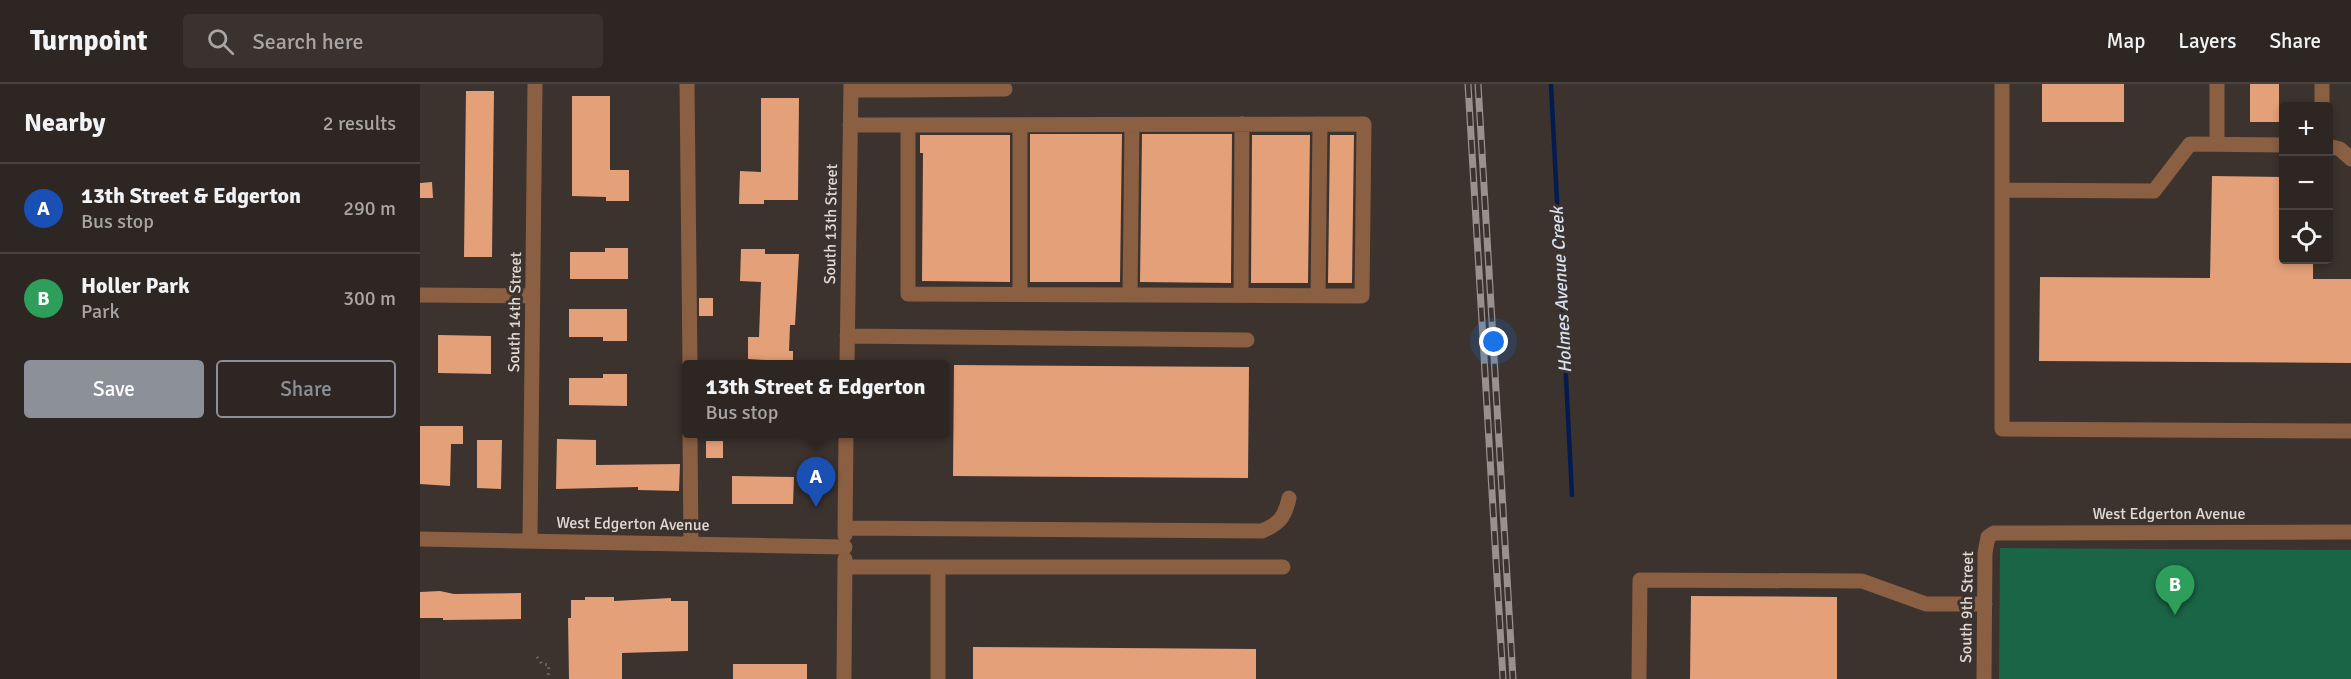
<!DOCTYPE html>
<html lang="en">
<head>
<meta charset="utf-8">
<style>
	:root { --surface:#2d2622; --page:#39322f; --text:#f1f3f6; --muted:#a7a5a5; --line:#484340; --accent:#8c9099 }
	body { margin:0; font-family:Signika,sans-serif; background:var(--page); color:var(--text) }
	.controls { position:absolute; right:18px; top:18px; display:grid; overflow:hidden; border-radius:6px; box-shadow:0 3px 9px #0003 }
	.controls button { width:54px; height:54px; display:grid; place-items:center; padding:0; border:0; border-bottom:2px solid var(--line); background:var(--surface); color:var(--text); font:30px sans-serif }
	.you { position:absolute; left:1074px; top:258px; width:21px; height:21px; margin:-15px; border:4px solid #fff; border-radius:50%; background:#1a73e8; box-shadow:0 0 0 9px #1a73e833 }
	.badge { display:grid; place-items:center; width:39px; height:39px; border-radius:50%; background:var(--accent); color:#fff; font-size:20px; font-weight:700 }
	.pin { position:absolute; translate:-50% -50px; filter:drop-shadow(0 2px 3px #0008) }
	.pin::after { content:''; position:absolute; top:32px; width:21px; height:18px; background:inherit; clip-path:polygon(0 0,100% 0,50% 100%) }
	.popup { position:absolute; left:262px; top:276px; width:267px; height:78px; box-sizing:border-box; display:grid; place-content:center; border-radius:6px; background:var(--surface); filter:drop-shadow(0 2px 4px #0005); font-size:20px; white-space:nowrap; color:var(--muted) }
	.popup b { font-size:22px; color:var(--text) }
	.popup::after { content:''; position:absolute; left:50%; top:100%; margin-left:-12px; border:12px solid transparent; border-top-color:var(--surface) }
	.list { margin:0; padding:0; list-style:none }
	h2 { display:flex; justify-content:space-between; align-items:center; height:78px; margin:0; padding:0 24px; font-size:26px }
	h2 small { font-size:20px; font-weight:400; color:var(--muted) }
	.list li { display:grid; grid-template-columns:39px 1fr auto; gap:18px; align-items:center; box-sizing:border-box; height:90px; padding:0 24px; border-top:2px solid var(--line) }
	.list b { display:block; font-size:22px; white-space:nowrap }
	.list p { margin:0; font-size:20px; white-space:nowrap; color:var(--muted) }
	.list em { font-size:20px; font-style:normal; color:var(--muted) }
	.actions { display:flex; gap:12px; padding:18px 24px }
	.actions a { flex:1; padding:14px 0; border:2px solid var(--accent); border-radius:6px; text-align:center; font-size:21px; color:var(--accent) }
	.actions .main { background:var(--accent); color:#fff }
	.icon { flex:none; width:33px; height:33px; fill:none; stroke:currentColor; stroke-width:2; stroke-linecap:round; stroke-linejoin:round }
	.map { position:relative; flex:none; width:1931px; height:595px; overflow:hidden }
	header { display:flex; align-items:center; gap:36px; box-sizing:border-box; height:84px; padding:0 30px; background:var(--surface); border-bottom:2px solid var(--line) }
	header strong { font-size:28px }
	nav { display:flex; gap:33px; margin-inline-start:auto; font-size:21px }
	.search { width:420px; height:54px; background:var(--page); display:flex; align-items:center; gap:15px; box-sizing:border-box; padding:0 21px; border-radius:6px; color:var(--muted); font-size:22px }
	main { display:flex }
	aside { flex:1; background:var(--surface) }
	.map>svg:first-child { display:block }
	.green { fill:#1b6547 }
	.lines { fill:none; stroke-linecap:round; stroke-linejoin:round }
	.stream { stroke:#031c4d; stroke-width:4.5 }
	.building { fill:#e4a079 }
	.path { stroke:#766d6a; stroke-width:3; stroke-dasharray:1.5 4.5; stroke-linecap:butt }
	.minor { stroke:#8a5f42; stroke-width:15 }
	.rail-casing { stroke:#99918e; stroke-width:7 }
	.rail { stroke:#3c322e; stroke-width:4.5; stroke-dasharray:14; stroke-linecap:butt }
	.labels { text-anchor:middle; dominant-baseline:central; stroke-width:6; stroke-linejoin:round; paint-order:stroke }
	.street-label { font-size:16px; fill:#e0d9d6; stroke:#3c322e }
	.water-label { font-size:18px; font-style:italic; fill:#d6e0f0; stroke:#3c322e }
</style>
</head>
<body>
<header>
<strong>Turnpoint</strong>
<div class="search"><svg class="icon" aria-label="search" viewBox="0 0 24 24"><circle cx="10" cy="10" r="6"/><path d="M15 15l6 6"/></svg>Search here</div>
<nav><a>Map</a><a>Layers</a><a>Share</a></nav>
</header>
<main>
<aside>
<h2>Nearby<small>2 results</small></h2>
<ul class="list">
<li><span class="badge" style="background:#1a4fb4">A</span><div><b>13th Street &amp; Edgerton</b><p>Bus stop</p></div><em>290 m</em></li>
<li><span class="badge" style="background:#2e9e5b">B</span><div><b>Holler Park</b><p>Park</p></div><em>300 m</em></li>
</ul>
<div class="actions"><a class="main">Save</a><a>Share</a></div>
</aside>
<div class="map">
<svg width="1931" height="595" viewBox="0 0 1931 595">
	<rect width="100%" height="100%" fill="#3c322e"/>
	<path class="green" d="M 1580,464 L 1931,466 L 1931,595 L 1579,595 Z"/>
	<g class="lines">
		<path class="stream" d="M 1131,0 L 1152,411"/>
	</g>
	<path class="building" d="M 1622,0 L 1704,0 L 1704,38 L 1622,38 Z
		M 1830,0 L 1859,0 L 1859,38 L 1830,38 Z
		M 46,7 L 74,7 L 72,173 L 44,173 Z
		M 152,12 L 190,12 L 190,86 L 209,86 L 209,117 L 186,117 L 186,113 L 152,112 Z
		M 341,14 L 379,14 L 378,116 L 344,116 L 344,120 L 319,120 L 320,87 L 341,88 Z
		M 610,50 L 702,50 L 700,198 L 610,198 Z
		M 722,50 L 812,50 L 811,199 L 720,198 Z
		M 500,51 L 590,51 L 590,198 L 502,197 L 503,69 L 500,69 Z
		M 832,51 L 890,51 L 888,199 L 831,199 Z
		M 910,51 L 934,51 L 932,199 L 908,199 Z
		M 1792,92 L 1863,93 L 1863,176 L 1893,176 L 1893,195 L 1931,195 L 1931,279 L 1619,277 L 1620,193 L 1790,194 Z
		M 12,98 L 13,114 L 0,114 L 0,99 Z
		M 185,164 L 208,164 L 208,195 L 150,195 L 150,168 L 185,168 Z
		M 321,165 L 345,165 L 345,170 L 379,170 L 375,241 L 370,241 L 369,267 L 373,267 L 373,280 L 345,280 L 346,276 L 328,275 L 328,253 L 339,253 L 341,198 L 320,197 Z
		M 279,214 L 293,214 L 293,232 L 279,232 Z
		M 149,225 L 207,225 L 207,257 L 183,257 L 183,253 L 149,253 Z
		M 18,251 L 71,252 L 71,290 L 18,289 Z
		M 534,281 L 829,283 L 828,394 L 533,392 Z
		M 183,290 L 207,290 L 207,322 L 149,321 L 149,294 L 183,294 Z
		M 0,342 L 43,342 L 43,360 L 31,360 L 30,402 L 0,400 Z
		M 137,355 L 176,356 L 176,381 L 260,380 L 259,407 L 218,406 L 218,403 L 136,405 Z
		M 57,356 L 82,356 L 81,405 L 57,404 Z
		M 286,357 L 303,357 L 303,374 L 286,374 Z
		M 312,392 L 374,393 L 373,420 L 312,420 Z
		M 20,507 L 34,510 L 101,509 L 101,535 L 23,536 L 23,534 L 0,534 L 0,508 Z
		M 1271,512 L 1417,513 L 1417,595 L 1270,595 Z
		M 165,513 L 194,513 L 194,517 L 251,514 L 251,517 L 268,517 L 268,567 L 202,569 L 202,595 L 149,595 L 148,534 L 151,534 L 151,516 L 165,516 Z
		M 553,563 L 836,565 L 836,595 L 553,595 Z
		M 313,580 L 387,580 L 387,595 L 313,595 Z"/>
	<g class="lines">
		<path class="path" d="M 117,573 L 122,580 L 129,581 L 128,595"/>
		<path class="minor" d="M 267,0 L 270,280
			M 1797,0 L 1797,60
			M 431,6 L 482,6 L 482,0
			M 482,6 L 585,5
			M 1902,22 L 1902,0
			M 430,41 C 601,41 773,40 944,40 L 942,212 L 488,210 L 488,41
			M 600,41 L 600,210
			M 1864,61 L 1770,60 L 1734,107 L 1582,106 L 1582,345 L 1931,347
			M 1908,62 L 1920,65 L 1931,75
			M 1582,106 L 1582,0
			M 0,211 L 112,212
			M 710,211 L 712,41
			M 821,211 L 822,40
			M 898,212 L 900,40
			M 427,252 L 827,256
			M 427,280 L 431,0
			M 270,350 L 271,459
			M 425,444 L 842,447 C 859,440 865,433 869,414
			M 425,451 L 426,350
			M 0,455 L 425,463
			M 110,456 L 115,0
			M 425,483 L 863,483
			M 424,595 L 425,475
			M 518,595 L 518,484
			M 1219,595 L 1220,496 L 1442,497 L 1506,520 L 1565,520
			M 1564,595 L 1565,469 L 1568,453 L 1574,449 L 1931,448"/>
		<g class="rail-casing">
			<path id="rail" d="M 1048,0 L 1083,595
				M 1058,0 L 1093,595"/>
		</g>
		<use href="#rail" class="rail"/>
	</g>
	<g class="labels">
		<g class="street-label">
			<text transform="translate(411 140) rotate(-89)">South 13th Street</text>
			<text transform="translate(95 228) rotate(-89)">South 14th Street</text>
			<text x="1749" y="430">West Edgerton Avenue</text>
			<text transform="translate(213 440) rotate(1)">West Edgerton Avenue</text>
			<text transform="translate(1547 523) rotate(-89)">South 9th Street</text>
		</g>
		<g class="water-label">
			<text transform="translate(1141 206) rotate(-93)">Holmes Avenue Creek</text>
		</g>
	</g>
</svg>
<div class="controls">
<button>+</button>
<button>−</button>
<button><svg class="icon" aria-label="locate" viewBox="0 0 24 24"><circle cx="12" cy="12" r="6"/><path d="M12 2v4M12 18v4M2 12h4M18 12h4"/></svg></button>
</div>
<div class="you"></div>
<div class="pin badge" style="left:396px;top:423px;background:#1a4fb4">A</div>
<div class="popup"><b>13th Street &amp; Edgerton</b>Bus stop</div>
<div class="pin badge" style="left:1755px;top:531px;background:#2e9e5b">B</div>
</div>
</main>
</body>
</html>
